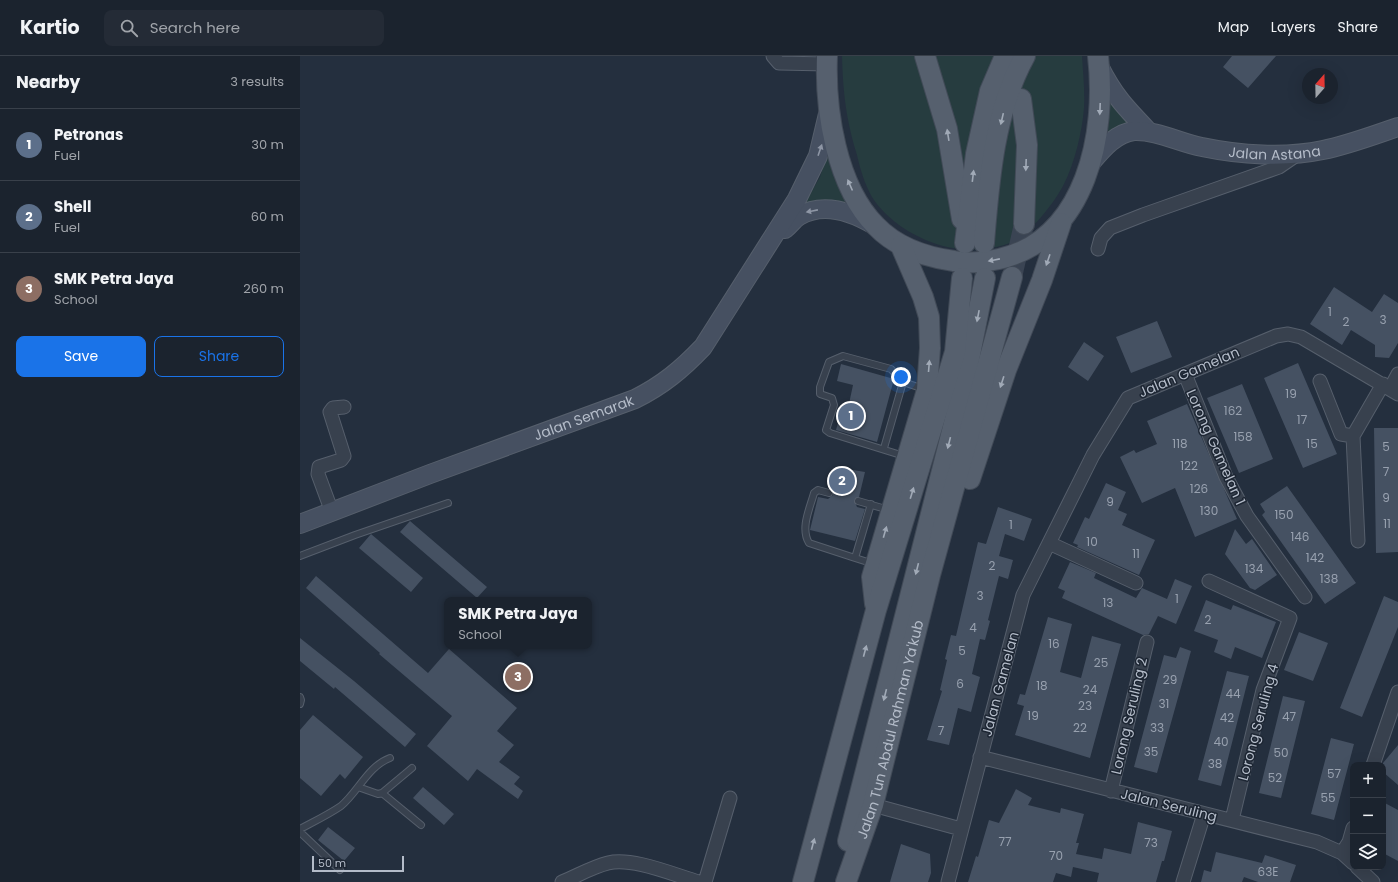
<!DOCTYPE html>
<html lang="en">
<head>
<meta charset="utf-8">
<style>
	:root { --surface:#1b232e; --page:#242b36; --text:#f1f3f6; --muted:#a0a4aa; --line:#39404a; --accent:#1a73e8 }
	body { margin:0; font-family:Poppins,sans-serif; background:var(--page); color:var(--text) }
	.controls { position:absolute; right:12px; bottom:12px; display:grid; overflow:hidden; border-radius:8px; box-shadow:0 4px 16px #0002 }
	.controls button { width:36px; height:36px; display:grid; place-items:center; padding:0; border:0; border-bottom:1px solid var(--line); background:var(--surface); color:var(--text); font:20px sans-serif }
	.compass { position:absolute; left:1002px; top:12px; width:36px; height:36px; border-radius:50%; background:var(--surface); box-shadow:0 4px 16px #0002; rotate:20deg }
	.scale { position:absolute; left:12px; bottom:10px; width:92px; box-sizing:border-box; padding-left:4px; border:2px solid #b4bcc9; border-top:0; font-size:11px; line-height:14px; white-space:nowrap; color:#b4bcc9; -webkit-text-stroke:3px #1d2633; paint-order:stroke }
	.you { position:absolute; left:601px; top:321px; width:14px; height:14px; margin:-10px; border:3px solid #fff; border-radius:50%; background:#1a73e8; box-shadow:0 0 0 6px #1a73e833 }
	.badge { display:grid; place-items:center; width:26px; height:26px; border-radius:50%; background:var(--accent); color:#fff; font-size:13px; font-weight:700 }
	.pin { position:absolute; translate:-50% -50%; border:2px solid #fff; box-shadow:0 1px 4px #0006 }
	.popup { position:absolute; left:144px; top:541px; width:148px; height:52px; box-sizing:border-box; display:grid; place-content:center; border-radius:8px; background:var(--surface); filter:drop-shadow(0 1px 3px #0005); font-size:13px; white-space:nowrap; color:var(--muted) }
	.popup b { font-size:15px; color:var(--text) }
	.popup::after { content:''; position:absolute; left:50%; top:100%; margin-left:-8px; border:8px solid transparent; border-top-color:var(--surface) }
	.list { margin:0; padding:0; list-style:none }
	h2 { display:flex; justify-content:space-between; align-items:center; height:52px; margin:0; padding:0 16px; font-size:17px }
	h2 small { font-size:13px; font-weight:400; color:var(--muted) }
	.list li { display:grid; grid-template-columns:26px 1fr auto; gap:12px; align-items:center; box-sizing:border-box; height:72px; padding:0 16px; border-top:1px solid var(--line) }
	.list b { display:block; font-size:15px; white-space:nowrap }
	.list p { margin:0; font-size:13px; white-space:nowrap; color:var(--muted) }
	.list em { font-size:13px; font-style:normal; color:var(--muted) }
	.actions { display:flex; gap:8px; padding:12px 16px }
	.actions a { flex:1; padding:9px 0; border:1px solid var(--accent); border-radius:8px; text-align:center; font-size:14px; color:var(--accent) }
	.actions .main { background:var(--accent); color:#fff }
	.icon { flex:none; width:22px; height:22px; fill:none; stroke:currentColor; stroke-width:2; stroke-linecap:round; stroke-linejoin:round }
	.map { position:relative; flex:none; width:1098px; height:826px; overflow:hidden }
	header { display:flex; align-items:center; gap:24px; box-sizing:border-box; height:56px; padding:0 20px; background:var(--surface); border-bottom:1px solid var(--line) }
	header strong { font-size:19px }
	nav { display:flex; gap:22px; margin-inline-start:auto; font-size:14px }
	.search { width:280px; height:36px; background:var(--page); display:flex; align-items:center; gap:10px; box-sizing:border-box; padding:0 14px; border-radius:8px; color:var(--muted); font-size:15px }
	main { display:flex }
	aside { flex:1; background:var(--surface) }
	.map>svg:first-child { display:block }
	.green { fill:#263c3f }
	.building { fill:#455162 }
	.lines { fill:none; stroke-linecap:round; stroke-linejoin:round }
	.primary-tunnel { stroke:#3a4453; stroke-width:20; stroke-dasharray:20 10; stroke-linecap:butt }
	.lane-casing { stroke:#565f6c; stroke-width:8 }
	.street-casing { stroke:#565f6c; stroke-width:15 }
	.secondary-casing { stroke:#565f6c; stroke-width:20 }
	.primary-casing { stroke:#414a57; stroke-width:22 }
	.lane { stroke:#38414e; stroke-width:6 }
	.street { stroke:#38414e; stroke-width:13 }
	.secondary { stroke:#465061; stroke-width:18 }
	.primary { stroke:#56606e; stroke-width:20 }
	.oneway { fill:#a1aab7 }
	.oneway2 { fill:#8e96a5 }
	.labels { text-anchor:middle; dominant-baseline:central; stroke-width:3; stroke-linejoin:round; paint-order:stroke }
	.number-label { font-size:12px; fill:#98a1af }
	.street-label { font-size:14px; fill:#b4bcc9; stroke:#1d2633 }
</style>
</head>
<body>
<header>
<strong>Kartio</strong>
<div class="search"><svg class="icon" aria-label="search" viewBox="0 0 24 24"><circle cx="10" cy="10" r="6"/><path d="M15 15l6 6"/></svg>Search here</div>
<nav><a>Map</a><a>Layers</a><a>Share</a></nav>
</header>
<main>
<aside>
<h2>Nearby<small>3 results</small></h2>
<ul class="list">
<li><span class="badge" style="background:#5c6f8a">1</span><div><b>Petronas</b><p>Fuel</p></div><em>30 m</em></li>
<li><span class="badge" style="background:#5c6f8a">2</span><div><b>Shell</b><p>Fuel</p></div><em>60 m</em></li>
<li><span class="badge" style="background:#8d6e63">3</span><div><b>SMK Petra Jaya</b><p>School</p></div><em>260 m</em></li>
</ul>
<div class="actions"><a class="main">Save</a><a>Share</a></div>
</aside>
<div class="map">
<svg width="1098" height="826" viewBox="0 0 1098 826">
	<rect width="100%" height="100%" fill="#242f3e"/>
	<path class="green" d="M 542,0 L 782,0 C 783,17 785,35 784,52 C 782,76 775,106 764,128 C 755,146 731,177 712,186 C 693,195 663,195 643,190 C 617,183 587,165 572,141 C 565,129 560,113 557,99 C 546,63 543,37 542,0 Z
		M 810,46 L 820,58 L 832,70 L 807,81 Z
		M 527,99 L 534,122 L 548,149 L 504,149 L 520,121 Z"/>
	<path class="building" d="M 932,0 L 976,0 L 948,32 L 923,11 Z
		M 1034,231 L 1072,256 L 1084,238 L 1098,247 L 1098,287 L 1089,302 L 1075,301 L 1075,289 L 1051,274 L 1042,289 L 1010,268 Z
		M 857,265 L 872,301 L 831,317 L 816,281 Z
		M 784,286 L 804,300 L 788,325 L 768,311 Z
		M 998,307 L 1037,398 L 1003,412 L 964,322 Z
		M 541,308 L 594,323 L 577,386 L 536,374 L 541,356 L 547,357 L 553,329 L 537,325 Z
		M 942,328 L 973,403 L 939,417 L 907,342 Z
		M 887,348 L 937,463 L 895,481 L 875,432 L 842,447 L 820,401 L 834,394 L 836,397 L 857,388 L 847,365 Z
		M 1074,372 L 1098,372 L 1098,496 L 1076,497 Z
		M 535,411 L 565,416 L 559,441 L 554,444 L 557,451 L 565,453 L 555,485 L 510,474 L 518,441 L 528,443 L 533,439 L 530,433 Z
		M 806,427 L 826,436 L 818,454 L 827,458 L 822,469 L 855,484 L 839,519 L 777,491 L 778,489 L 773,487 L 785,461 L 789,463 Z
		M 987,430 L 1056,527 L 1025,548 L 962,459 L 965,456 L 960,448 Z
		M 698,451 L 732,463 L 724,485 L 705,478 L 699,500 L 713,504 L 708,523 L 699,520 L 688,564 L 690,565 L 685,584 L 680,583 L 672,618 L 680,621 L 671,656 L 658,652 L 649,689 L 627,684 L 642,635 L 640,634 L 647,604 L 645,603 L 651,579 L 656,580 L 678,486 L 686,488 Z
		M 110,465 L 187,531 L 177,542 L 100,476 Z
		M 935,473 L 946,488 L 952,483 L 977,519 L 955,534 L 950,532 L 925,498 Z
		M 71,478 L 123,522 L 111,536 L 59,492 Z
		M 770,506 L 796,517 L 794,522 L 836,542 L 842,532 L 867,543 L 875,523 L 892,530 L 876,568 L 858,560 L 849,578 L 843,579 L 762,542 L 765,535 L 758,532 Z
		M 16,520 L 128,617 L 149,593 L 217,652 L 197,675 L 214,689 L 199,706 L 220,721 L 214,728 L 223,735 L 218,743 L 177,713 L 168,725 L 127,690 L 152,660 L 79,598 L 80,597 L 6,532 Z
		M 1084,540 L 1098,546 L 1098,571 L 1062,661 L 1040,652 Z
		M 906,544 L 931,554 L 933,549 L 976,566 L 962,602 L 935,591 L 931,603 L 914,596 L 918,584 L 894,575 Z
		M 748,561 L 772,568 L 760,616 L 781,622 L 792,580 L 821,588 L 790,702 L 715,679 L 724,650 L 717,648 L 720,638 L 725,639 Z
		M 999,576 L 1028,587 L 1013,625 L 984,614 Z
		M 0,582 L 54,625 L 116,678 L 105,691 L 35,631 L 34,633 L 0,605 Z
		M 880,591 L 891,595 L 857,717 L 834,711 L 864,599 L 876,602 Z
		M 927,615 L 949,620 L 921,730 L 898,724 Z
		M 983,640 L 1005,645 L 981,742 L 959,737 Z
		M 13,659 L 63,701 L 45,723 L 40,718 L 21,740 L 0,722 L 0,674 Z
		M 1031,682 L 1054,688 L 1034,764 L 1011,758 Z
		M 1098,689 L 1098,729 L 1083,716 L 1083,707 Z
		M 123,731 L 154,758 L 144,769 L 113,742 Z
		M 716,733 L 732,742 L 728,749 L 760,757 L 761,752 L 784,758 L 776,787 L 779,787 L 776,798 L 802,803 L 804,792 L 831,798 L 838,766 L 872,775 L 864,805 L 862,805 L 856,826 L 797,826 L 799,817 L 773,811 L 771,821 L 756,817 L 753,826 L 668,826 L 676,800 L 678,801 L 689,764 L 699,767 Z
		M 1083,746 L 1098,754 L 1098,805 L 1083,797 Z
		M 28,771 L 55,792 L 44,805 L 18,784 Z
		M 601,788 L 630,798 L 631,817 L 628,826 L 590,826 Z
		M 916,796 L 962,807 L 965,799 L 996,809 L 990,826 L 958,826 L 944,821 L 942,826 L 901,826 L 904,814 L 911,816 Z"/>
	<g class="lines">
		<path class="primary-tunnel" d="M 712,221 L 724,168"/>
		<g class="lane-casing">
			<path id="lane" d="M 584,392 L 603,326
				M 604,400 L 530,377 L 526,374 L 534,349 L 532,342 L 520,338 L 520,331 L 529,306 L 543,300 L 591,313 L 603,326 L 624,333
				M 529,437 L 518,434 L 514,437 C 510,452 500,472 509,487 L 555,502 L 571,448
				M 558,445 L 589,454
				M 0,500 L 55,479 L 148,447
				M 555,502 L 574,508
				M 0,641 L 1,644 L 0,648
				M 58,731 L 78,738 L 82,737 L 112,712
				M 82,737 L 121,769
				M 0,773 C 13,766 28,759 41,750 C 58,736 68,710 90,702
				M 0,776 L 40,814"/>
		</g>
		<g class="street-casing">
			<path id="street" d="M 473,0 L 479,7 L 527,8
				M 798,193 L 801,182 L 810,172 L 843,159 L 979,111 L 998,98
				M 885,318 L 926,421 L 947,460 L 1005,541
				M 1020,325 L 1041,378 L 1053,380
				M 1090,333 L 1098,318
				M 32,456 L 18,418 L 19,411 L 41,404 L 44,400 L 30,356 L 33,352 L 44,351
				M 1058,485 L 1053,380 L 1083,328
				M 749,487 L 836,527
				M 909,525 L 990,562 L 963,634 L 932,764
				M 680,701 L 1017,786 L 1042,797 L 1053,807
				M 1073,709 L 1098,636
				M 811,735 L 847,586
				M 573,749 L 661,773
				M 1042,797 L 1049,786 L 1053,772
				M 1057,811 L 1073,826
				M 262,826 C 277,820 292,811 308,807 C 333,801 374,819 399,826
				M 405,826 L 430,742
				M 648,826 L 723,539 L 793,399 L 828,342 L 976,280 L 988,278 L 1001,281 L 1098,338
				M 883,826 L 904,758"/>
		</g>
		<g class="secondary-casing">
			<g id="secondary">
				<path d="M 799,10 C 814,40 826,52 849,76"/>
				<path id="s1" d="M 789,109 C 801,95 815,77 834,75 C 857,74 880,87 902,91 C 940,99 985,102 1023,94 C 1048,89 1074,79 1098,71"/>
				<path d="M 485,173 C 490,169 494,163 499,160 C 523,146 552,156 574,169"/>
				<path id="s2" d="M 0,468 L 130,418 L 335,343 C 363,329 382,313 403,291 L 497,143 L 518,100 L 528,58"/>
			</g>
		</g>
		<g class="primary-casing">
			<g id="primary">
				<path d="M 527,0 C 525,54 536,130 576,170 C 597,192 625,201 654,205 C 669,208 685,206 699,203 C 787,183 807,76 798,0"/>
				<path d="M 625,0 L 647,73 L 662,163"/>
				<path d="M 721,43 L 727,89 L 724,168"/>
				<path d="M 665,187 L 676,98 L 690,35 L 705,0"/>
				<path d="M 684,187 C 689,125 694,56 725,0"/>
				<path d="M 670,423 L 706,314 L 742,224 L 761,167"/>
				<path d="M 575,548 L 572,521 L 627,334 L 630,292 L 629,261 L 623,241 L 601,190"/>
				<path d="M 548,785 L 665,324 L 685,222"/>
				<path d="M 503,826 L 576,554 L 655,296 L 662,222"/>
				<path id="s3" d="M 546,826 L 573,749 L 630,519 L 712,221"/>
			</g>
		</g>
		<use href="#lane" class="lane"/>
		<use href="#street" class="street"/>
		<use href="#secondary" class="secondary"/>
		<use href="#primary" class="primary"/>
	</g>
	<defs><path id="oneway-solid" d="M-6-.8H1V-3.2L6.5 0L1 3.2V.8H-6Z"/></defs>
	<g class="oneway">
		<use href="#oneway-solid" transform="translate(800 53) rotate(92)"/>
		<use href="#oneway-solid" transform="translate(702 63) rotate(103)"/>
		<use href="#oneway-solid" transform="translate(648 79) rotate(-99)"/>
		<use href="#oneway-solid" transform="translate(726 109) rotate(92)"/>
		<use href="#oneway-solid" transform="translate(673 120) rotate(-83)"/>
		<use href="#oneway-solid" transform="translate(550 129) rotate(-114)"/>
		<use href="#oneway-solid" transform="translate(694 204) rotate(169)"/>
		<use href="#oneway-solid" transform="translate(748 204) rotate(109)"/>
		<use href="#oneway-solid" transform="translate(678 260) rotate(101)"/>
		<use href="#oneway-solid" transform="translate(629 310) rotate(-85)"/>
		<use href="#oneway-solid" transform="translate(702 326) rotate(108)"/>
		<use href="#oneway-solid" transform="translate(649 387) rotate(104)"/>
		<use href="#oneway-solid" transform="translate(612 437) rotate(-73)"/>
		<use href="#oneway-solid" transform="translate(585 476) rotate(-74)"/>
		<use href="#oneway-solid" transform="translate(617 513) rotate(104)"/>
		<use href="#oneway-solid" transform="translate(565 595) rotate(-75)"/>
		<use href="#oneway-solid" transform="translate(585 639) rotate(104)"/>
		<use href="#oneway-solid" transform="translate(513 788) rotate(-75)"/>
	</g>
	<g class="oneway2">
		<use href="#oneway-solid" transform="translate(520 94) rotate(-71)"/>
		<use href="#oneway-solid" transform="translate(512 155) rotate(169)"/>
	</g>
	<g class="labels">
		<g class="number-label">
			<text x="1030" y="255">1</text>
			<text x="1083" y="263">3</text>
			<text x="1046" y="265">2</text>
			<text x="991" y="337">19</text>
			<text x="933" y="354">162</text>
			<text x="1002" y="363">17</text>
			<text x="943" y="380">158</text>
			<text x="880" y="387">118</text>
			<text x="1012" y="387">15</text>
			<text x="1086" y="390">5</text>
			<text x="889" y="409">122</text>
			<text x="1086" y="415">7</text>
			<text x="899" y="432">126</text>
			<text x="1086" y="441">9</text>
			<text x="810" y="445">9</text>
			<text x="909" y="454">130</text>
			<text x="984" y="458">150</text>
			<text x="1087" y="467">11</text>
			<text x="711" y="468">1</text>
			<text x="1000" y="480">146</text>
			<text x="792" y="485">10</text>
			<text x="836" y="497">11</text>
			<text x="1015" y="501">142</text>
			<text x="692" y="509">2</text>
			<text x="954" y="512">134</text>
			<text x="1029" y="522">138</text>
			<text x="680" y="539">3</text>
			<text x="877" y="542">1</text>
			<text x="808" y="546">13</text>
			<text x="908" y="563">2</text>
			<text x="673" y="571">4</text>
			<text x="754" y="587">16</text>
			<text x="662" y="594">5</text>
			<text x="801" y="606">25</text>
			<text x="870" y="623">29</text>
			<text x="660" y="627">6</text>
			<text x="742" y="629">18</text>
			<text x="790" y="633">24</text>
			<text x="933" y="637">44</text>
			<text x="864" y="647">31</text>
			<text x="785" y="649">23</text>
			<text x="733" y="659">19</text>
			<text x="989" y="660">47</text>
			<text x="927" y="661">42</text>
			<text x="780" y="671">22</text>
			<text x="857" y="671">33</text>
			<text x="641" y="674">7</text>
			<text x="921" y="685">40</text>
			<text x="851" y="695">35</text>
			<text x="981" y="696">50</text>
			<text x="915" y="707">38</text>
			<text x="1034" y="717">57</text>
			<text x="975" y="721">52</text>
			<text x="1028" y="741">55</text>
			<text x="705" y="785">77</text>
			<text x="851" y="786">73</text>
			<text x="756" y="799">70</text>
			<text x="968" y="815">63E</text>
		</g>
		<g class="street-label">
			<text stroke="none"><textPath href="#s1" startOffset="201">Jalan Astana</textPath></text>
			<text transform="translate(889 316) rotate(-23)">Jalan Gamelan</text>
			<text stroke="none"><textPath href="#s2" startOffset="303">Jalan Semarak</textPath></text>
			<text transform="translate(916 391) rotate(66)">Lorong Gamelan 1</text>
			<text transform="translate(700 628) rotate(-75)">Jalan Gamelan</text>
			<text transform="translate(829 660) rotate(-77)">Lorong Seruling 2</text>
			<text transform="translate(958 666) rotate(-75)">Lorong Seruling 4</text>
			<text stroke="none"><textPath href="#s3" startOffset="159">Jalan Tun Abdul Rahman Ya'kub</textPath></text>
			<text transform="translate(869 749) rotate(14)">Jalan Seruling</text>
		</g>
	</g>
</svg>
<div class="controls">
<button>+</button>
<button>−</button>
<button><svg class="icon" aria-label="layers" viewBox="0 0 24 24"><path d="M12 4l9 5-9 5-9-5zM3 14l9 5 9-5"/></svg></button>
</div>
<svg class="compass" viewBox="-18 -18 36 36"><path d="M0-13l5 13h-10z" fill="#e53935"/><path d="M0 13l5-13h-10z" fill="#a0a4aa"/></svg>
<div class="scale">50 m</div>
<div class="you"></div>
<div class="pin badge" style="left:551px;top:360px;background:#5c6f8a">1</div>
<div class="pin badge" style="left:542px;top:425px;background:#5c6f8a">2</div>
<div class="pin badge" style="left:218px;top:621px;background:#8d6e63">3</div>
<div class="popup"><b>SMK Petra Jaya</b>School</div>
</div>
</main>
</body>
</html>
